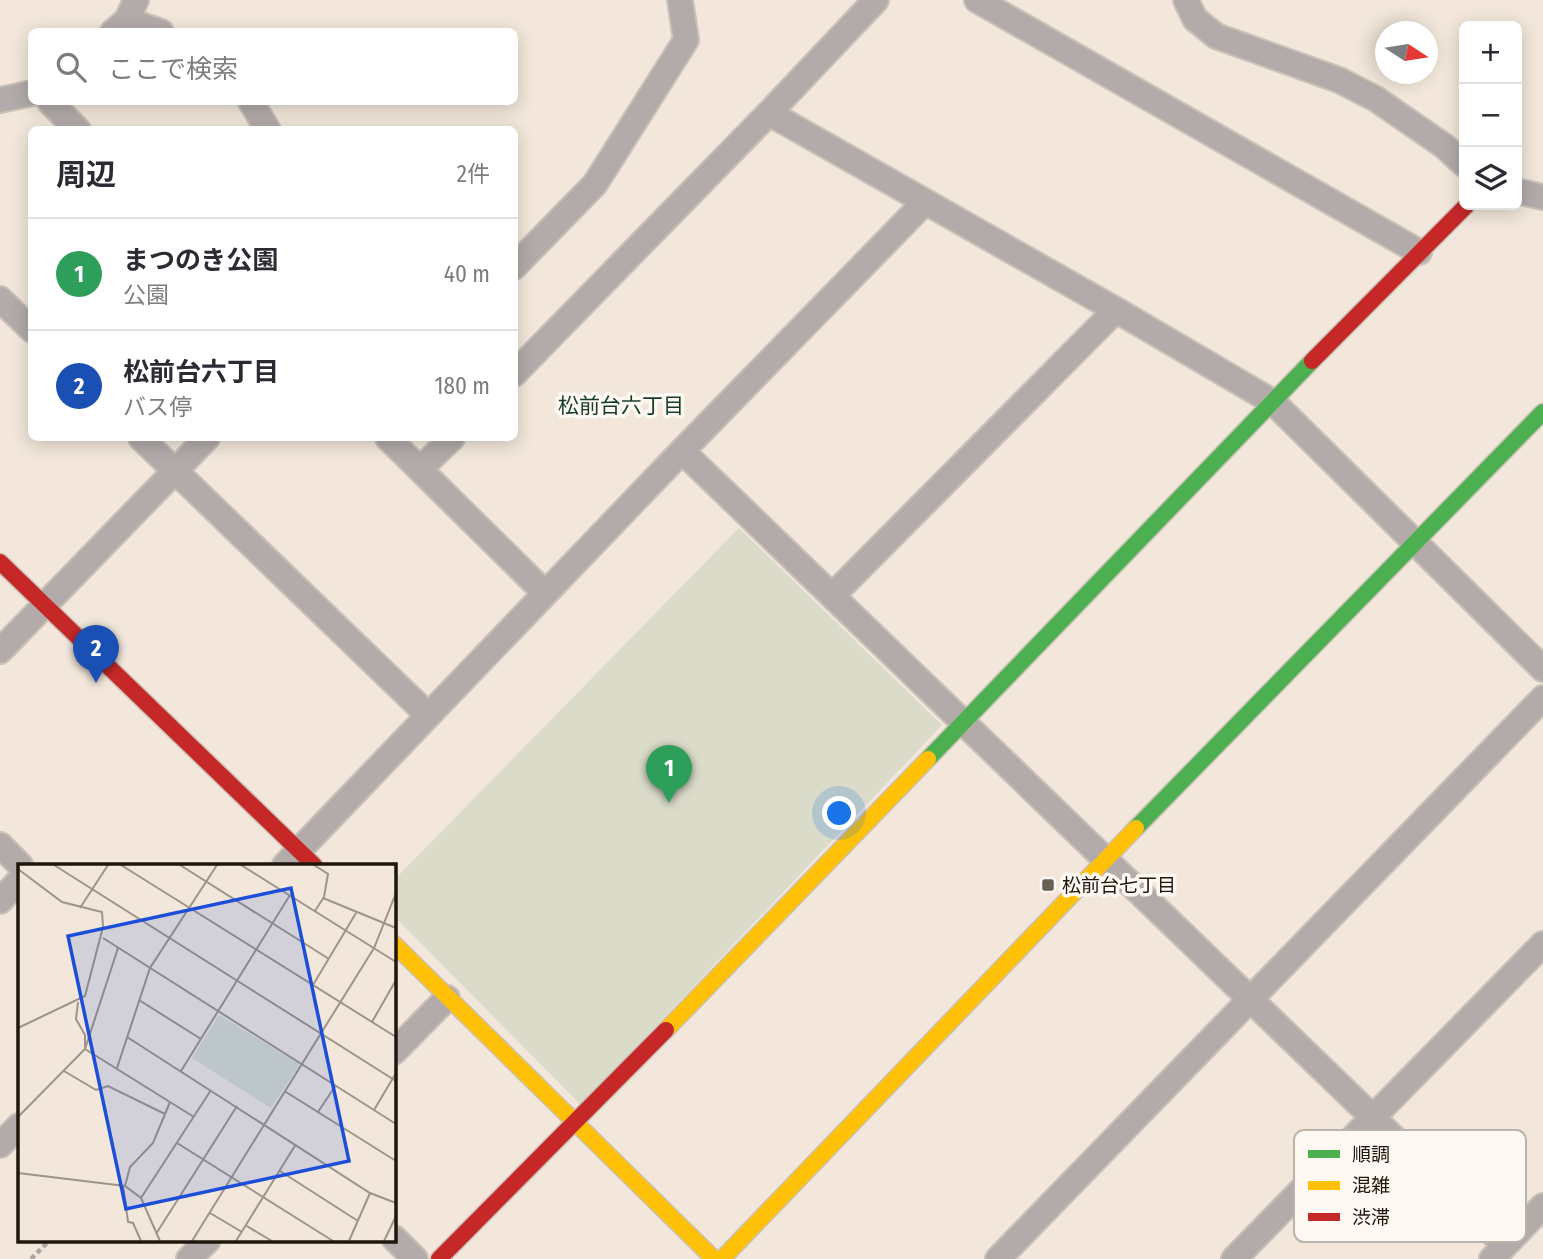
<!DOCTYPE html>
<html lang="ja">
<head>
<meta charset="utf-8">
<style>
	:root { --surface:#fff; --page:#f7f7f7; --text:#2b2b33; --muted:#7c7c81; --line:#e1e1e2; --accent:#2563eb }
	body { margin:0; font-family:"Fira Sans Condensed","Noto Sans JP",sans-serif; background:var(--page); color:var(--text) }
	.controls { position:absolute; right:21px; top:21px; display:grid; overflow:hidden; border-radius:10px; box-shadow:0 4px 18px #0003 }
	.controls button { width:63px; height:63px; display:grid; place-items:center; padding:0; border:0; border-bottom:2px solid var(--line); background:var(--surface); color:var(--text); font:35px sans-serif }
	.compass { position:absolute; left:1375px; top:21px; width:63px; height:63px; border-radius:50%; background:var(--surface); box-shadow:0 4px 18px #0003; rotate:102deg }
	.you { position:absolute; left:840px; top:814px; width:24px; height:24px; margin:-18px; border:5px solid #fff; border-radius:50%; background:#1a73e8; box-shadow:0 0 0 10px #1a73e833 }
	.badge { display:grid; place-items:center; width:46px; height:46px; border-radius:50%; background:var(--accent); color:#fff; font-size:23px; font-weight:700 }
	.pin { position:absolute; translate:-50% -58px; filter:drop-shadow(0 2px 4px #0008) }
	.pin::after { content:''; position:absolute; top:37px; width:24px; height:21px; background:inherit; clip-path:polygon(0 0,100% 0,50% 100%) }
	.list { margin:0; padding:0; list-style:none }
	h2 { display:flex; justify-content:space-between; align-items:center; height:91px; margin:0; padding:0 28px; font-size:30px }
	h2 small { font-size:23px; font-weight:400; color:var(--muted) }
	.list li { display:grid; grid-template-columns:46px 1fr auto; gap:21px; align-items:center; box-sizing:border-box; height:112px; padding:0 28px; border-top:2px solid var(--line) }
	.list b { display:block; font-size:26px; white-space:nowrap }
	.list p { margin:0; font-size:23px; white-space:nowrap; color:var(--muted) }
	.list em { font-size:23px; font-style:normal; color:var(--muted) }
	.icon { flex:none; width:38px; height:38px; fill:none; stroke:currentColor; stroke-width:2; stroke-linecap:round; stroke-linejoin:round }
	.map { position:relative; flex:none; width:1543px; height:1259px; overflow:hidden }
	.search { position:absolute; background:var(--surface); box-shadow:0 4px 18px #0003; left:28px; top:28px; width:490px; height:77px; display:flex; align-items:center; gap:18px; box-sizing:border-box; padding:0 24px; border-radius:10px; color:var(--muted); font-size:26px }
	.panel { position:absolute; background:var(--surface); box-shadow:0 4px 18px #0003; left:28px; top:126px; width:490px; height:315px; border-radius:10px }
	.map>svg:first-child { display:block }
	.green { fill:#dadbc8 }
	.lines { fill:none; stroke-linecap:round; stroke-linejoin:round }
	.street-casing { stroke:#cac2b7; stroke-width:28 }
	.fast-casing { stroke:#cac2b7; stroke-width:19 }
	.slow-casing { stroke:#cac2b7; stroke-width:19 }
	.jam-casing { stroke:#cac2b7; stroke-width:19 }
	.path { stroke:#aea7a4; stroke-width:4.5; stroke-dasharray:5 3.5; stroke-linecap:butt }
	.street { stroke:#b2abaa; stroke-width:24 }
	.fast { stroke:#4caf50; stroke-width:16 }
	.slow { stroke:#ffc107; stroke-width:16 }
	.jam { stroke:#c62828; stroke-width:16 }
	.poi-dot { fill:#696054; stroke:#fdf8f2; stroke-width:2.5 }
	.labels { text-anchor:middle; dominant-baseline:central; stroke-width:7; stroke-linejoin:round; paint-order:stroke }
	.poi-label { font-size:19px; fill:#1f170c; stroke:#fdf8f2; text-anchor:start }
	.neighbourhood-label { font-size:21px; fill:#133a24; stroke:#fdf8f2 }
	.inset-road { fill:none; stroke:#9e9488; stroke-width:2 }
	.view { fill:#1d4ed8; fill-opacity:0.15; stroke:#1d4ed8; stroke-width:3.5 }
	.inset-edge { fill:none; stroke:#1f170c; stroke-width:3.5 }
	.key { fill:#fdf8f2; stroke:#bab4ad; stroke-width:2 }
	.key-label { font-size:19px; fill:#1f170c }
</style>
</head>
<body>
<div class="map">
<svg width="1543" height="1259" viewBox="0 0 1543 1259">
	<rect width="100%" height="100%" fill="#f2e7da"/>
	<path class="green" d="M 739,528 L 942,725 L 581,1105 L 394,916 L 394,880 Z"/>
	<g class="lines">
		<g class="street-casing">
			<path id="street" d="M 977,0 L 1419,252
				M 1186,0 L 1195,19 L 1216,36 L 1339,80 L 1376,99 L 1444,146 L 1464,164
				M 127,20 L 161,32
				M 113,32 L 127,20 L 136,0
				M 0,100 L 32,93
				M 50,102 L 78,130
				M 251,102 L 268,130
				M 769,113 L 1116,310 L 1273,402 L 1543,669
				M 1517,191 L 1543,197
				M 514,267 L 595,184 L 686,40 L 680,0
				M 0,299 L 32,330
				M 514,374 L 769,113 L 876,0
				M 141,438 L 428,715
				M 388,438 L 545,593
				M 682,451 L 1505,1245
				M 420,469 L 452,438
				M 832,596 L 1116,310
				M 0,651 L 207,438
				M 0,845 L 20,865
				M 285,865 L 682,451 L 925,202
				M 0,901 L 19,881
				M 394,1052 L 447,998
				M 0,1145 L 19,1126
				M 394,1238 L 415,1259
				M 189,1259 L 208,1240
				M 998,1259 L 1543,698
				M 1234,1259 L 1543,944
				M 1492,1259 L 1543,1206"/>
		</g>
		<g class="fast-casing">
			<path id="fast" d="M 928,759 L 1312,361
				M 1136,828 L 1543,412"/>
		</g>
		<g class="slow-casing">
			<path id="slow" d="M 394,944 L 714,1259
				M 666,1030 L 928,759
				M 722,1259 L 1136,828"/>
		</g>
		<g class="jam-casing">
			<path id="jam" d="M 1312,361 L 1467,205
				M 0,562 L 314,865
				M 439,1259 L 666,1030"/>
		</g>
		<path class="path" d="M 31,1259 L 50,1240"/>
		<use href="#street" class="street"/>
		<use href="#fast" class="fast"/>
		<use href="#slow" class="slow"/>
		<use href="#jam" class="jam"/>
	</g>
	<rect class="poi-dot" x="1041" y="878" width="14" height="14" rx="3.5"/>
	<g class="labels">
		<g class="poi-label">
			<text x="1062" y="885">松前台七丁目</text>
		</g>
		<g class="neighbourhood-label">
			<text x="621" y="406">松前台六丁目</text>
		</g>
	</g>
	<g transform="translate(18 864)">
		<rect width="378" height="378" fill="#f2e7da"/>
		<path d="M 201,151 L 282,200 L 253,244 L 174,194 Z" fill="#dadbc8"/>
		<path class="inset-road" d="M 36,1 L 378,217M 103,1 L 378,173M 162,1 L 311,95M 223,1 L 378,98M 296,1 L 310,10 L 306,33 L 297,47M 0,5 L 44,38 L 84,48 L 85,63 L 67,132 L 0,164M 305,34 L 378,64M 62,44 L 90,1M 85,74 L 378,260M 295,121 L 338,49M 121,136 L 183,175M 60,138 L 58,155 L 67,171 L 67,185 L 176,253M 354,158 L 378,116M 109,173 L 352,329 L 378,339M 99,204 L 132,104 L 199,1M 46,207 L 78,226 L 90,222 L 147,250M 163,207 L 272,31M 268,228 L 378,297M 356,246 L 378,209M 300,248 L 318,221M 0,253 L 67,185 L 100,84M 159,279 L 315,377M 262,307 L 340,357M 0,309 L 107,322 L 123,334 L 142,377M 105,321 L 110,358 L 115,359 L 123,377M 107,322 L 112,303 L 135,279 L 152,238M 123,334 L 193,226M 192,349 L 224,368M 227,361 L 254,377M 138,370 L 219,242M 174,377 L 356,84 L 378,29M 218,377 L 278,280M 331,377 L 352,329M 366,377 L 378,352"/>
		<path class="view" d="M 273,24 L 331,297 L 108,345 L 50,72 Z"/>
		<rect width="378" height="378" class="inset-edge"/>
	</g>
	<rect x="1294" y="1130" width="232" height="112" rx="10" class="key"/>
	<rect x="1308" y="1150" width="32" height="8" fill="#4caf50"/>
	<rect x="1308" y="1181" width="32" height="9" fill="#ffc107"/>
	<rect x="1308" y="1213" width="32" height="8" fill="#c62828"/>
	<g class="key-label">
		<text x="1352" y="1161">順調</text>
		<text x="1352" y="1192">混雑</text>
		<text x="1352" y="1224">渋滞</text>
	</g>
</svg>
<div class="controls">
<button>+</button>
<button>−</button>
<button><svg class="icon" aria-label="layers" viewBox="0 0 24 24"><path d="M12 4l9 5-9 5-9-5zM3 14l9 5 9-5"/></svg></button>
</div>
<svg class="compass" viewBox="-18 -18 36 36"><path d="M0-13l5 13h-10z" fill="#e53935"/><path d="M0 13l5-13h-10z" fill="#7c7c81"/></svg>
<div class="you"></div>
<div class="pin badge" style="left:669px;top:803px;background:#2e9e5b">1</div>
<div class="pin badge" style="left:96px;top:683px;background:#1a4fb4">2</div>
<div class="search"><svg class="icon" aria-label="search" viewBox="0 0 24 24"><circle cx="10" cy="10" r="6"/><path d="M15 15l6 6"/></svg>ここで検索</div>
<section class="panel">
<h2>周辺<small>2件</small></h2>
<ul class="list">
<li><span class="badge" style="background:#2e9e5b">1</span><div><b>まつのき公園</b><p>公園</p></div><em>40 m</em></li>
<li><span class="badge" style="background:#1a4fb4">2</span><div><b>松前台六丁目</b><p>バス停</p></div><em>180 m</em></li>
</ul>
</section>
</div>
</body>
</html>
